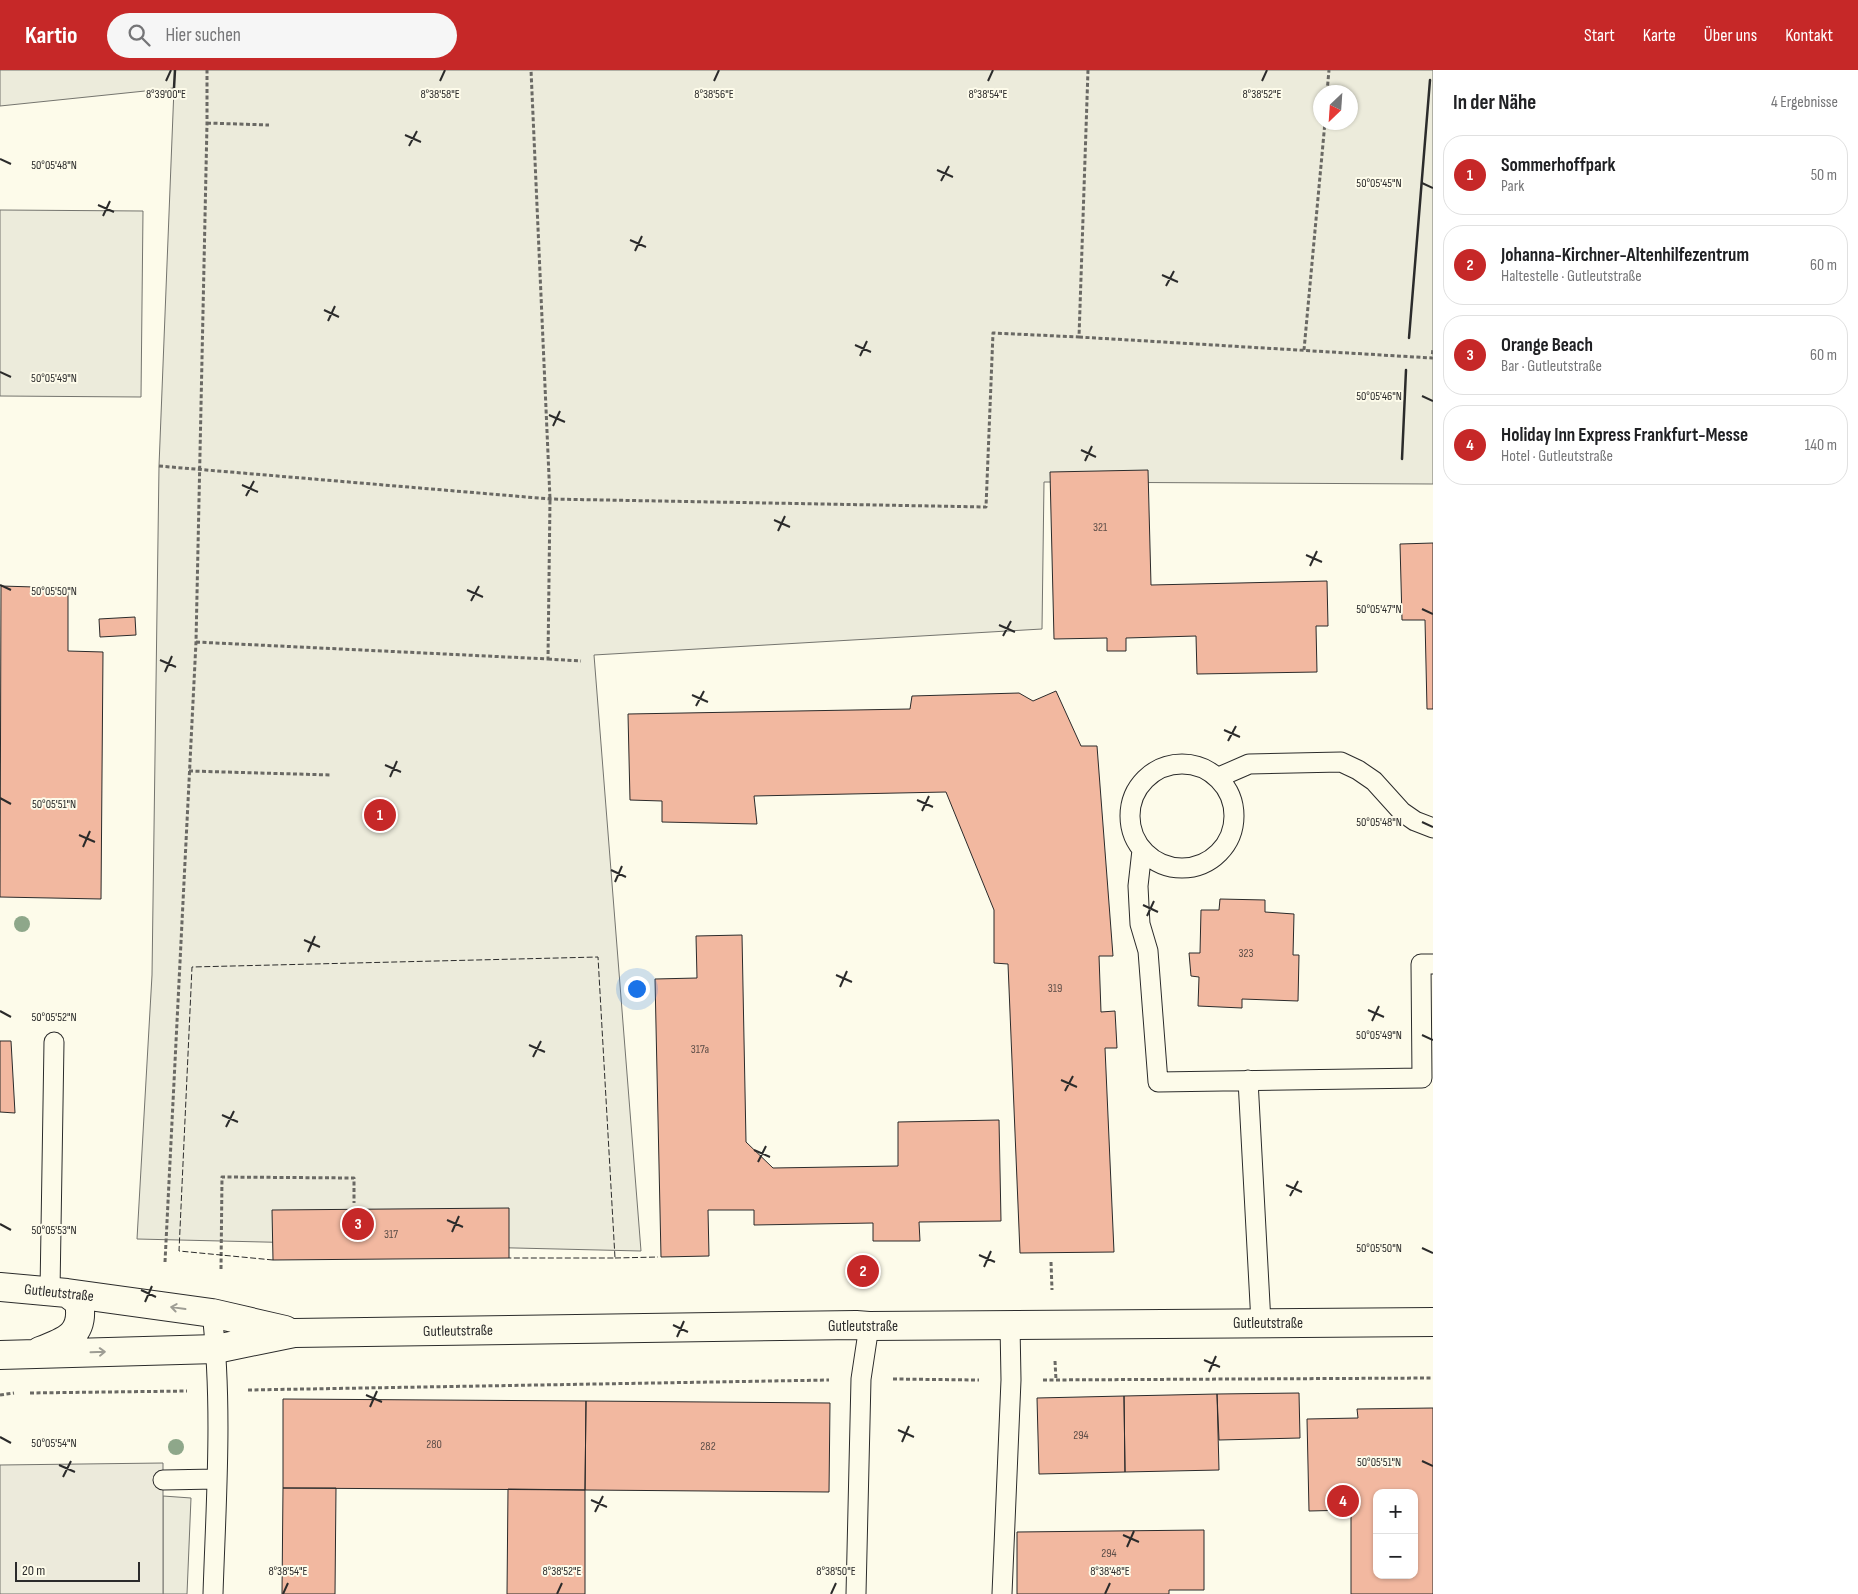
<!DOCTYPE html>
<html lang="de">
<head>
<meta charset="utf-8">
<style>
	:root { --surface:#fff; --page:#f6f6f6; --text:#202124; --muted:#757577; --line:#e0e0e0; --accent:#c62828 }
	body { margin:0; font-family:"Sofia Sans Condensed",sans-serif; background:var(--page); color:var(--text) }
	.controls { position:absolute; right:15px; bottom:15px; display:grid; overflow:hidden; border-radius:10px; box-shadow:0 1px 4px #0004 }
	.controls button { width:45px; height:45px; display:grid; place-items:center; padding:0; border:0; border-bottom:1px solid var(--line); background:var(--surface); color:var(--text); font:25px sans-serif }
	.compass { position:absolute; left:1313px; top:15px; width:45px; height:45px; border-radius:50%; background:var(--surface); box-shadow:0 1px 4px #0004; rotate:205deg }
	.scale { position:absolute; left:15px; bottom:12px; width:125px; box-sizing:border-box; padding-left:5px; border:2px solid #2b2b2b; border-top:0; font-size:14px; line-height:18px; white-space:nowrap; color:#2b2b2b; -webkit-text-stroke:4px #fdfbea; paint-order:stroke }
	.you { position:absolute; left:636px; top:918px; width:18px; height:18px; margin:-12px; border:4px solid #fff; border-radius:50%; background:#1a73e8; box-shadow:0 0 0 8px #1a73e833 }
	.badge { display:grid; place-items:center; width:32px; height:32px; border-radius:50%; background:var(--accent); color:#fff; font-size:16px; font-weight:700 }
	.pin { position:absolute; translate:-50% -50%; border:2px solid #fff; box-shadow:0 1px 5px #0006 }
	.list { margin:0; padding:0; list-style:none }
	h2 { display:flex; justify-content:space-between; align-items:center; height:65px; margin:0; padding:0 20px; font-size:21px }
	h2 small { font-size:16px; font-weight:400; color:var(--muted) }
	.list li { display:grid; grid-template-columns:32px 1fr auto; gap:15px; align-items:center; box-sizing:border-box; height:80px; margin:0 10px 10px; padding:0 10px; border:1px solid var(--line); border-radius:20px }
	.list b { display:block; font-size:19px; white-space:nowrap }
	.list p { margin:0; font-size:16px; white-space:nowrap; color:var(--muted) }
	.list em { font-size:16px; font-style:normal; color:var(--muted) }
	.icon { flex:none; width:28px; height:28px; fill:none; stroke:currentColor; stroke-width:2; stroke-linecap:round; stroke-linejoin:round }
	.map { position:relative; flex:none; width:1433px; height:1524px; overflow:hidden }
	header { display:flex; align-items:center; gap:30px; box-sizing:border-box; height:70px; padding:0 25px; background:var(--accent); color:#fff }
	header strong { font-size:24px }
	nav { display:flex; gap:28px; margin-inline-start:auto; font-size:18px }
	.search { width:350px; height:45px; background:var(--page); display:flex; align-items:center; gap:12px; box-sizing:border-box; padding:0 18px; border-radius:28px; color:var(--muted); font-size:19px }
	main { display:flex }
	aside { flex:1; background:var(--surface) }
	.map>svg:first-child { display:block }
	.green { fill:#ecebdb; stroke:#74746e; fill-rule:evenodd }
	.parking { fill:#eceadb; stroke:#74746e }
	.building { fill:#f2b8a0; stroke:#2b2b2b; fill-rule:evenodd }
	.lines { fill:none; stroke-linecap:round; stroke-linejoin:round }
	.service-casing { stroke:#2b2b2b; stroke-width:21 }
	.secondary-casing { stroke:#2b2b2b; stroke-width:30 }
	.path { stroke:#6a6964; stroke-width:3; stroke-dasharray:4 2.5; stroke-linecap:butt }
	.service { stroke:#fdfbea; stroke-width:19 }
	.secondary { stroke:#fdfbea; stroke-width:28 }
	.fence { stroke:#2b2b2b; stroke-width:1; stroke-dasharray:6 2.5; stroke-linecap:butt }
	.wall { stroke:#2b2b2b; stroke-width:2.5 }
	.tree { fill:#8ea78a }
	.oneway { stroke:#9e9d94 }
	.ticks { fill:none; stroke:#2b2b2b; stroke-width:2 }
	.labels { text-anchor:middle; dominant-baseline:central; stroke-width:4; stroke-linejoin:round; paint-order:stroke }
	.number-label { font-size:12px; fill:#5d4e48 }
	.street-label { font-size:15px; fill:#2b2b2b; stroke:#fdfbea }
	.ticks-label { font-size:12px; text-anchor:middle; fill:#2b2b2b; stroke:#fdfbea; stroke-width:4; stroke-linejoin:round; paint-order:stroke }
</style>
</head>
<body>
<header>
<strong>Kartio</strong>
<div class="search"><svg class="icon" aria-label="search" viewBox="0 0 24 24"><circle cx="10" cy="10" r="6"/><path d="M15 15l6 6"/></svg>Hier suchen</div>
<nav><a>Start</a><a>Karte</a><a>Über uns</a><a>Kontakt</a></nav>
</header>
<main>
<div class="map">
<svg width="1433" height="1524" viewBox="0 0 1433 1524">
	<rect width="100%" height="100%" fill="#fdfbea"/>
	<path class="green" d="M 0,0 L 1433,0 L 1433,414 L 1044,412 L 1042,559 L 594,585 L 641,1181 L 137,1169 L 152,905 L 159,396 L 174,18 L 0,36 ZM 1320,22 L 1350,22 L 1350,52 L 1320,52 Z
		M 0,140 L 143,141 L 141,327 L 0,326 Z
		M 163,1426 L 191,1428 L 187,1524 L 163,1524 Z"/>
	<path class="parking" d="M 163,1393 L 163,1524 L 0,1524 L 0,1395 Z"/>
	<path class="building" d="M 1148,400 L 1151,515 L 1327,511 L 1328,556 L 1316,556 L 1317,602 L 1197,604 L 1196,566 L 1126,568 L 1126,581 L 1107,581 L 1107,568 L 1054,569 L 1050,402 Z
		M 1433,473 L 1433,639 L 1427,639 L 1425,550 L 1402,550 L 1400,474 Z
		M 1,516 L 68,518 L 68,581 L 103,582 L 101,829 L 0,827 Z
		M 135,547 L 136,565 L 100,567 L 99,549 Z
		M 1056,621 L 1081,676 L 1097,676 L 1113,886 L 1099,886 L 1101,942 L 1115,941 L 1117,978 L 1105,978 L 1114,1182 L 1020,1183 L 1008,894 L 994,893 L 994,840 L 946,722 L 754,726 L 757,754 L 662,752 L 662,731 L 630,730 L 628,644 L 910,639 L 912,626 L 1019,623 L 1033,631 Z
		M 1220,829 L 1265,830 L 1265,842 L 1294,844 L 1293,885 L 1299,885 L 1298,931 L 1242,929 L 1242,938 L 1198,936 L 1199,907 L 1191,906 L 1189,883 L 1200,883 L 1201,840 L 1219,840 Z
		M 742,865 L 746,1072 L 773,1098 L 898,1096 L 898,1052 L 999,1050 L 1001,1151 L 919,1152 L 920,1171 L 873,1171 L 873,1153 L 754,1155 L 754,1140 L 708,1140 L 709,1186 L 661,1187 L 655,909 L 697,908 L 696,866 Z
		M 0,971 L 11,971 L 15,1043 L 0,1042 Z
		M 509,1138 L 509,1188 L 273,1190 L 272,1140 Z
		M 1299,1323 L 1300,1368 L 1219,1370 L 1217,1324 Z
		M 1217,1324 L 1219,1400 L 1125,1402 L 1124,1326 Z
		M 1124,1326 L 1125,1402 L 1039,1404 L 1037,1328 Z
		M 283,1329 L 586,1331 L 585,1420 L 283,1418 Z
		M 586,1331 L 830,1333 L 829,1422 L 585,1420 Z
		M 1433,1338 L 1433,1524 L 1351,1524 L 1351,1440 L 1309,1441 L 1307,1349 L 1358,1348 L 1357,1339 ZM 1377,1423 L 1414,1423 L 1414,1505 L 1377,1505 Z
		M 283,1418 L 336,1418 L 335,1524 L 282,1524 Z
		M 508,1419 L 585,1420 L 585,1524 L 507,1524 Z
		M 1204,1460 L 1204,1520 L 1169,1520 L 1169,1524 L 1017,1524 L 1017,1462 Z"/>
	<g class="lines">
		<g class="service-casing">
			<path id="service" d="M1130 746a52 52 0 1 1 104 0a52 52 0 1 1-104 0Z
				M 1219,707 L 1249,694 L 1341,692 L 1358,700 L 1374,711 L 1402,742 L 1415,751 L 1433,758
				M 1142,780 L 1138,816 L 1139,836 L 1140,854 L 1148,881 L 1158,1012 L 1422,1008 L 1421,894 L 1433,894
				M 1248,1010 L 1261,1253
				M 50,1221 L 54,972
				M 212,1243 C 223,1336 216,1431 213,1524
				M 163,1410 L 216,1409
				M 856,1524 L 861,1309 L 869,1256
				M 1002,1524 L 1011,1310 L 1010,1255"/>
		</g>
		<g class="secondary-casing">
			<path id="secondary" d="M 0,1217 L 67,1223 L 212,1243 L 285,1260
				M 40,1281 C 67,1271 85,1264 79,1232 L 67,1223
				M 0,1285 L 216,1279 L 294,1263 L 856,1255 L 869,1256 L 1433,1252"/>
		</g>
		<path class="path" d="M 1327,22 L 1329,0
			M 207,53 L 269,55
			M 1079,267 L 1432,288 L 1433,278
			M 1304,280 L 1325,52
			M 159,396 L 550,429 L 986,437 L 993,263 L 1079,267 L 1088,0
			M 196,572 L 548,589 L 550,429 L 531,0
			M 548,589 L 581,591
			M 189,701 L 331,705
			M 165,1192 L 196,572 L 207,53 L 207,0
			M 1051,1192 L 1052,1220
			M 221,1199 L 222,1107 L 354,1108 L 354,1133
			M 1055,1291 L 1056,1310
			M 893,1309 L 979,1310
			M 1043,1310 L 1433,1308
			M 248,1320 L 829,1310
			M 30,1323 L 187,1321
			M 0,1325 L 14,1323"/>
		<use href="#service" class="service"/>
		<use href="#secondary" class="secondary"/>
		<path class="fence" d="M 615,1188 L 658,1187
			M 273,1190 L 179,1181 L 192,897 L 598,887 L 615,1188 L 509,1188"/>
		<path class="wall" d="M 174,18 L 175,0
			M 1409,268 L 1430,10
			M 1402,389 L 1406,300"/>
	</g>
	<g class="tree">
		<circle cx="22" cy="854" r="8"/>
		<circle cx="176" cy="1377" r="8"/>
	</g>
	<defs><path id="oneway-shaft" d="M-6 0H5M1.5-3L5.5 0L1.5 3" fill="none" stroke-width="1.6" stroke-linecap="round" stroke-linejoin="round" transform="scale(1.25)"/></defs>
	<g class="oneway">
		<use href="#oneway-shaft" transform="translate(178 1238) rotate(-172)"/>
		<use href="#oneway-shaft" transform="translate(98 1282) rotate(-2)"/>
	</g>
	<path class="ticks" d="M 166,11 L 171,0M 440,11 L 445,0M 714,11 L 719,0M 988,11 L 993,0M 1262,11 L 1267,0M 405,65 L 421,72M 409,76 L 417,61M 0,89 L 11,94M 937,100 L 953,107M 941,111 L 949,96M 1422,113 L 1433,118M 98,135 L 114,142M 103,146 L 110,131M 630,170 L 646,177M 635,181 L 642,166M 1162,205 L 1178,212M 1166,216 L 1174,201M 324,240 L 339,247M 328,251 L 335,236M 855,275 L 871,282M 860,286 L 867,271M 0,302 L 11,307M 1422,326 L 1433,331M 549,345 L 565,352M 553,356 L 560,341M 1081,380 L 1096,387M 1085,391 L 1092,376M 242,415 L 258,422M 246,426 L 254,411M 774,450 L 790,457M 778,461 L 785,446M 1306,485 L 1322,492M 1310,496 L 1317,481M 0,515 L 11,520M 467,520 L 483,527M 471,531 L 479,516M 1422,539 L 1433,544M 999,555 L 1015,562M 1003,566 L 1011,551M 160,590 L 176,597M 165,602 L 172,586M 692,625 L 708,632M 696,636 L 704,621M 1224,660 L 1240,667M 1228,671 L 1236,656M 385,695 L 401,702M 390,707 L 397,691M 0,728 L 11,734M 917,730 L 933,737M 922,741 L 929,726M 1422,752 L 1433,757M 79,765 L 95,772M 83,777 L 90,761M 611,800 L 626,807M 615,812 L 622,796M 1143,835 L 1158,842M 1147,846 L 1154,831M 304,870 L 320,877M 308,882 L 315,866M 836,905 L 852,912M 840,917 L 847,901M 1368,940 L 1384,947M 0,941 L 11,947M 1372,951 L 1379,936M 1422,965 L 1433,970M 529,975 L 545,982M 533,987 L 541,971M 1061,1010 L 1077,1017M 1065,1021 L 1073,1006M 222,1045 L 238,1052M 226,1057 L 234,1041M 754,1080 L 770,1087M 758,1092 L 766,1076M 1286,1115 L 1302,1122M 1290,1126 L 1298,1111M 447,1150 L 463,1157M 0,1154 L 11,1160M 452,1162 L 459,1146M 1422,1178 L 1433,1183M 979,1185 L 995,1192M 984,1197 L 991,1181M 141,1220 L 156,1227M 145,1232 L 152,1216M 673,1255 L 688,1262M 677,1267 L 684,1251M 1204,1290 L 1220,1297M 1209,1302 L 1216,1286M 366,1325 L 382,1332M 370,1337 L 377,1321M 898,1360 L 914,1367M 0,1367 L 11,1373M 902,1372 L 909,1356M 1422,1391 L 1433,1396M 59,1395 L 75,1402M 63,1407 L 71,1391M 591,1430 L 607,1437M 595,1442 L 603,1426M 1123,1465 L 1139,1472M 1127,1477 L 1134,1461M 283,1524 L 288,1513M 557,1524 L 562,1513M 831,1524 L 836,1513M 1105,1524 L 1110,1513"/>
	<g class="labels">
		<g class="number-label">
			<text x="1100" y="457">321</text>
			<text x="1246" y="883">323</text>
			<text x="1055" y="918">319</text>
			<text x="700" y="979">317a</text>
			<text x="391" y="1164">317</text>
			<text x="1081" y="1365">294</text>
			<text x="434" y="1374">280</text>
			<text x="708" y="1376">282</text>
			<text x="1109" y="1483">294</text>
		</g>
		<g class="street-label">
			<text transform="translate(59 1223) rotate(6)">Gutleutstraße</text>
			<text x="1268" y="1253">Gutleutstraße</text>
			<text x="863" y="1256">Gutleutstraße</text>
			<text transform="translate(458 1261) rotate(-1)">Gutleutstraße</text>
		</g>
	</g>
	<g class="ticks-label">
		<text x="166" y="28">8°39'00"E</text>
		<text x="440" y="28">8°38'58"E</text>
		<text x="714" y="28">8°38'56"E</text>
		<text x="988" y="28">8°38'54"E</text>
		<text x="1262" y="28">8°38'52"E</text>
		<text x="54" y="99">50°05'48"N</text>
		<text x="1379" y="117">50°05'45"N</text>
		<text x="54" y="312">50°05'49"N</text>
		<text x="1379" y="330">50°05'46"N</text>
		<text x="54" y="525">50°05'50"N</text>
		<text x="1379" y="543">50°05'47"N</text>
		<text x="54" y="738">50°05'51"N</text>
		<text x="1379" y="756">50°05'48"N</text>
		<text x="54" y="951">50°05'52"N</text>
		<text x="1379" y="969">50°05'49"N</text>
		<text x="54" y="1164">50°05'53"N</text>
		<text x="1379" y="1182">50°05'50"N</text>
		<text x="54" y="1377">50°05'54"N</text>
		<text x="1379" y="1396">50°05'51"N</text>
		<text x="288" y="1505">8°38'54"E</text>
		<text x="562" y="1505">8°38'52"E</text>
		<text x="836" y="1505">8°38'50"E</text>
		<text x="1110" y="1505">8°38'48"E</text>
	</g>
</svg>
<div class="controls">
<button>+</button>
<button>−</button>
</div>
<svg class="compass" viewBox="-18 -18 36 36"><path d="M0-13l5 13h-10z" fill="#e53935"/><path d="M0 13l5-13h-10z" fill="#757577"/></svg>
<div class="scale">20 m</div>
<div class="you"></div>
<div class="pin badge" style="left:380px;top:745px">1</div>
<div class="pin badge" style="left:863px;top:1201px">2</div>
<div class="pin badge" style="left:358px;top:1154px">3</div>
<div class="pin badge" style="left:1343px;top:1431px">4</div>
</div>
<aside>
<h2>In der Nähe<small>4 Ergebnisse</small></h2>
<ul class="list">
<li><span class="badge">1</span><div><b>Sommerhoffpark</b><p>Park</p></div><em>50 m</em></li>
<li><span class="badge">2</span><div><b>Johanna-Kirchner-Altenhilfezentrum</b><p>Haltestelle · Gutleutstraße</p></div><em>60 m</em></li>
<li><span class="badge">3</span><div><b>Orange Beach</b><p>Bar · Gutleutstraße</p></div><em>60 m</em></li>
<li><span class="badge">4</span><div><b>Holiday Inn Express Frankfurt-Messe</b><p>Hotel · Gutleutstraße</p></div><em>140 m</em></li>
</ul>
</aside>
</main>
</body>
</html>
